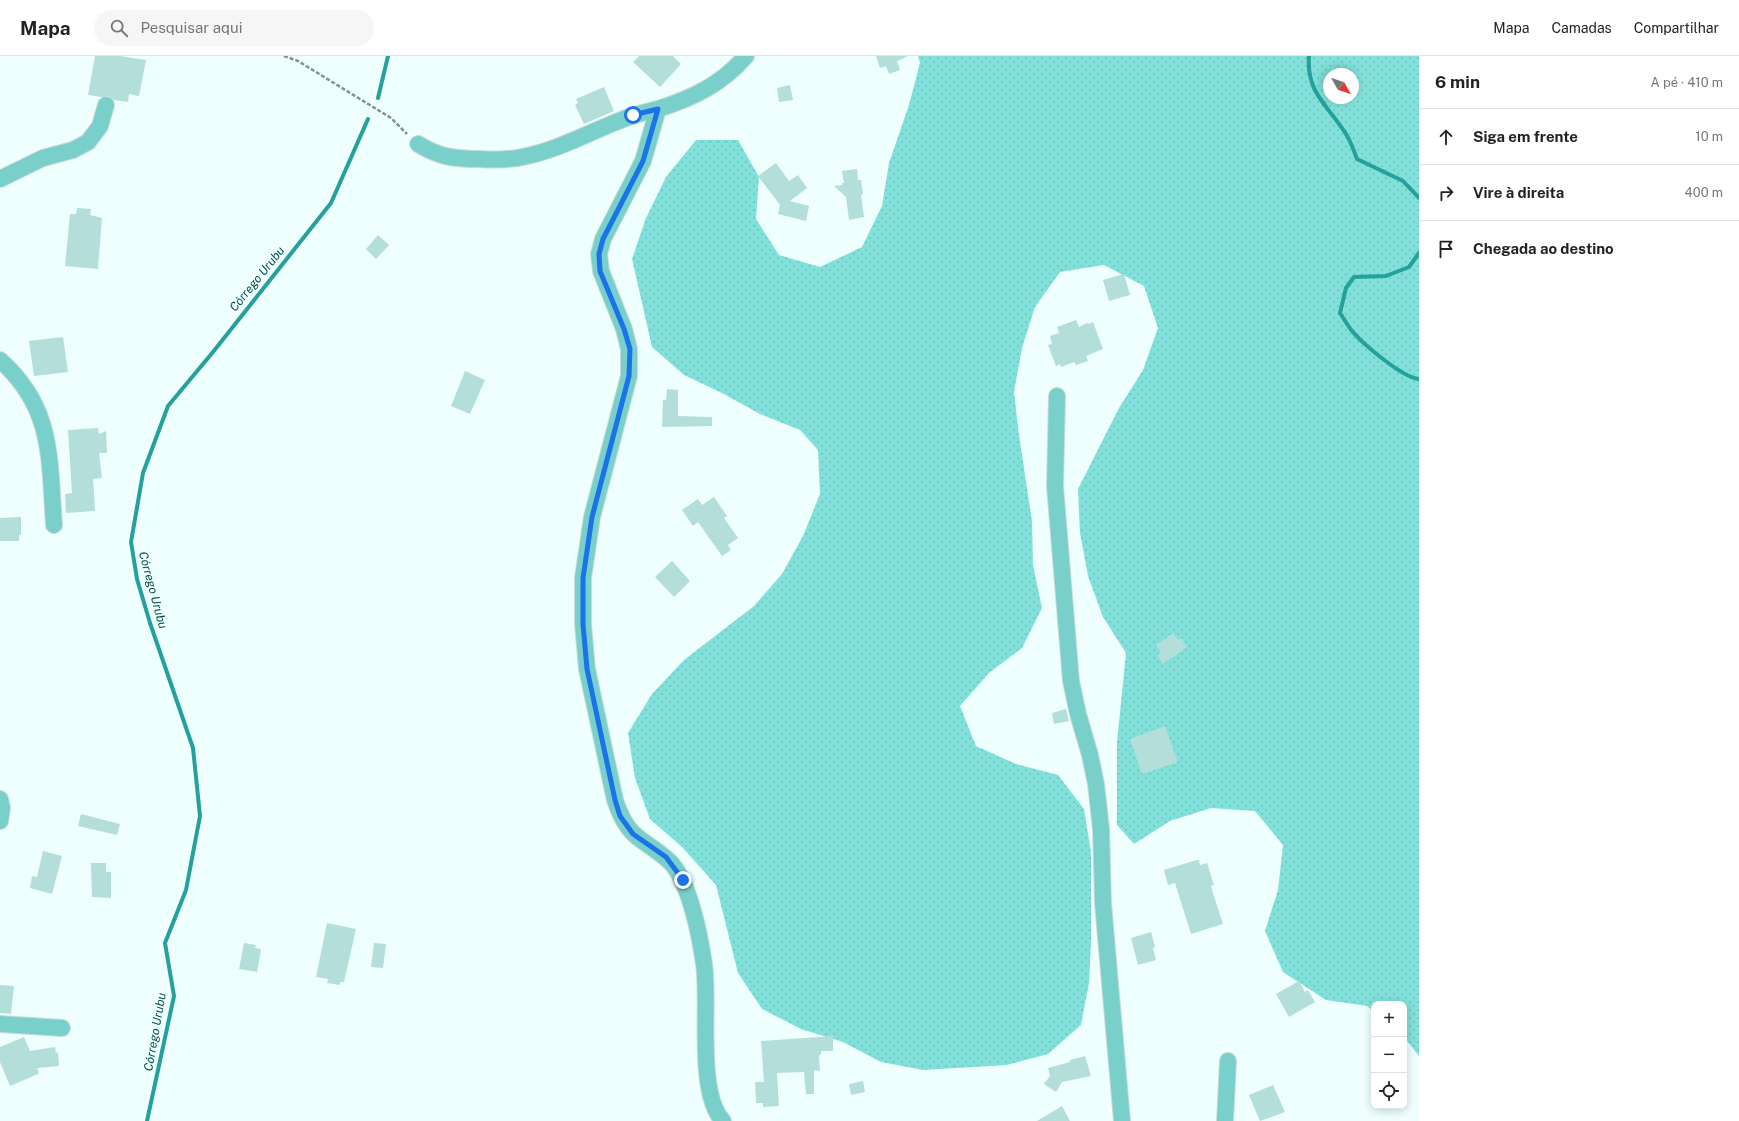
<!DOCTYPE html>
<html lang="pt">
<head>
<meta charset="utf-8">
<style>
	:root { --surface:#fff; --page:#f6f6f6; --text:#222; --muted:#767676; --line:#e0e0e0 }
	body { margin:0; font-family:"Public Sans",sans-serif; background:var(--page); color:var(--text) }
	.controls { position:absolute; right:12px; bottom:12px; display:grid; overflow:hidden; border-radius:8px; box-shadow:0 2px 10px #0003 }
	.controls button { width:36px; height:36px; display:grid; place-items:center; padding:0; border:0; border-bottom:1px solid var(--line); background:var(--surface); color:var(--text); font:20px sans-serif }
	.compass { position:absolute; left:1323px; top:12px; width:36px; height:36px; border-radius:50%; background:var(--surface); box-shadow:0 2px 10px #0003; rotate:130deg }
	.stop { position:absolute; width:12px; height:12px; margin:-9px; border:3px solid #1a73e8; border-radius:50%; background:#fff }
	.stop.end { background:#1a73e8; border-color:#fff; box-shadow:0 1px 4px #0008 }
	.list { margin:0; padding:0; list-style:none }
	h2 { display:flex; justify-content:space-between; align-items:center; height:52px; margin:0; padding:0 16px; font-size:17px }
	h2 small { font-size:13px; font-weight:400; color:var(--muted) }
	.list li { display:grid; grid-template-columns:26px 1fr auto; gap:12px; align-items:center; box-sizing:border-box; height:56px; padding:0 16px; border-top:1px solid var(--line) }
	.list b { display:block; font-size:15px; white-space:nowrap }
	.list em { font-size:13px; font-style:normal; color:var(--muted) }
	.icon { flex:none; width:22px; height:22px; fill:none; stroke:currentColor; stroke-width:2; stroke-linecap:round; stroke-linejoin:round }
	.map { position:relative; flex:none; width:1419px; height:1065px; overflow:hidden }
	header { display:flex; align-items:center; gap:24px; box-sizing:border-box; height:56px; padding:0 20px; background:var(--surface); border-bottom:1px solid var(--line) }
	header strong { font-size:19px }
	nav { display:flex; gap:22px; margin-inline-start:auto; font-size:14px }
	.search { width:280px; height:36px; background:var(--page); display:flex; align-items:center; gap:10px; box-sizing:border-box; padding:0 14px; border-radius:22px; color:var(--muted); font-size:15px }
	main { display:flex }
	aside { flex:1; background:var(--surface) }
	.map>svg:first-child { display:block }
	.grass { fill:url(#grass-dots); fill-rule:evenodd }
	.lines { fill:none; stroke-linecap:round; stroke-linejoin:round }
	.stream { stroke:#24a19c; stroke-width:4 }
	.building { fill:#b3deda }
	.minor-casing { stroke:#cadbda; stroke-width:18 }
	.path { stroke:#819291; stroke-width:2.5; stroke-dasharray:4 2; stroke-linecap:butt }
	.minor { stroke:#79d0cb; stroke-width:16 }
	.route { stroke:#1a73e8; stroke-width:5 }
	.labels { text-anchor:middle; dominant-baseline:central; stroke-width:3; stroke-linejoin:round; paint-order:stroke }
	.water-label { font-size:12px; font-style:italic; fill:#054c4a; stroke:#eefffe }
</style>
</head>
<body>
<header>
<strong>Mapa</strong>
<div class="search"><svg class="icon" aria-label="search" viewBox="0 0 24 24"><circle cx="10" cy="10" r="6"/><path d="M15 15l6 6"/></svg>Pesquisar aqui</div>
<nav><a>Mapa</a><a>Camadas</a><a>Compartilhar</a></nav>
</header>
<main>
<div class="map">
<svg width="1419" height="1065" viewBox="0 0 1419 1065">
	<defs>
		<pattern id="grass-dots" width="8" height="8" patternUnits="userSpaceOnUse"><rect width="8" height="8" fill="#82e0da"/><path d="M2 2h.1M6 6h.1" fill="none" stroke="#70c1bc" stroke-width="1.8" stroke-linecap="round"/></pattern>
	</defs>
	<rect width="100%" height="100%" fill="#eefffe"/>
	<path class="grass" d="M 918,0 L 1419,0 L 1419,1000 L 1404,981 L 1404,948 L 1374,948 L 1374,956 L 1367,950 L 1326,944 L 1283,916 L 1265,875 L 1278,834 L 1283,789 L 1255,755 L 1211,752 L 1170,765 L 1134,788 L 1117,769 L 1117,686 L 1126,597 L 1103,561 L 1088,520 L 1080,477 L 1078,433 L 1119,352 L 1143,314 L 1158,272 L 1144,230 L 1104,209 L 1060,216 L 1035,251 L 1022,292 L 1014,336 L 1019,379 L 1032,465 L 1033,509 L 1042,552 L 1022,592 L 989,617 L 960,650 L 976,690 L 1016,708 L 1058,719 L 1084,753 L 1091,796 L 1091,885 L 1089,927 L 1081,969 L 1048,998 L 1007,1009 L 923,1014 L 881,1006 L 843,986 L 801,973 L 762,953 L 738,917 L 716,829 L 682,791 L 650,763 L 635,722 L 628,677 L 652,638 L 684,604 L 754,550 L 782,518 L 803,480 L 820,438 L 818,394 L 800,374 L 760,358 L 722,337 L 684,319 L 652,291 L 632,203 L 646,162 L 666,121 L 696,84 L 738,84 L 759,121 L 756,163 L 779,199 L 820,211 L 862,191 L 882,150 L 889,107 L 909,49 L 920,7 ZM 1329,18 L 1353,18 L 1353,42 L 1329,42 Z"/>
	<g class="lines">
		<path class="stream" d="M 1309,0 C 1306,38 1329,50 1346,78 C 1351,86 1354,95 1357,103 L 1403,125 L 1419,142
			M 378,42 L 388,0
			M 1419,197 L 1409,211 L 1386,220 L 1354,221 L 1346,232 L 1340,257 C 1344,263 1348,270 1352,275 C 1363,288 1403,322 1419,323
			M 147,1065 L 174,940 L 165,887 L 186,834 L 200,760 L 193,692 L 150,567 L 137,523 L 131,486 L 143,417 L 168,350 L 213,296 L 331,147 L 368,63"/>
	</g>
	<path class="building" d="M 95,0 L 120,0 L 146,4 L 139,40 L 129,38 L 128,46 L 114,44 L 108,40 L 101,41 L 88,39 Z
		M 639,0 L 673,0 L 681,8 L 660,31 L 633,6 Z
		M 876,0 L 908,0 L 897,5 L 900,14 L 889,18 L 886,10 L 880,12 Z
		M 790,29 L 793,44 L 779,46 L 777,32 Z
		M 604,31 L 614,55 L 584,68 L 575,49 L 578,47 L 576,43 Z
		M 776,107 L 789,125 L 798,119 L 807,132 L 790,145 L 809,150 L 806,165 L 778,158 L 780,149 L 758,120 Z
		M 857,113 L 858,124 L 861,124 L 863,138 L 861,139 L 864,161 L 849,164 L 846,141 L 834,130 L 842,129 L 842,127 L 844,127 L 842,115 Z
		M 77,152 L 91,153 L 90,159 L 102,162 L 98,213 L 65,210 L 70,158 L 76,158 Z
		M 378,179 L 389,189 L 376,203 L 366,193 Z
		M 1124,218 L 1130,239 L 1109,245 L 1103,224 Z
		M 1076,264 L 1079,271 L 1087,267 L 1088,268 L 1093,266 L 1103,293 L 1086,300 L 1088,305 L 1076,309 L 1074,306 L 1061,311 L 1060,308 L 1056,310 L 1048,289 L 1052,288 L 1050,280 L 1059,277 L 1057,271 Z
		M 63,281 L 68,316 L 34,320 L 29,285 Z
		M 465,315 L 485,324 L 470,358 L 451,350 Z
		M 667,333 L 678,334 L 678,360 L 712,361 L 712,370 L 662,371 L 663,344 L 666,344 Z
		M 98,372 L 99,378 L 106,375 L 107,397 L 99,397 L 102,422 L 93,423 L 95,455 L 66,457 L 65,438 L 72,437 L 68,374 Z
		M 714,441 L 727,460 L 724,462 L 738,482 L 728,489 L 731,494 L 722,500 L 698,466 L 693,470 L 682,454 L 698,443 L 702,449 Z
		M 21,461 L 21,479 L 19,479 L 19,485 L 0,485 L 0,462 Z
		M 672,505 L 690,525 L 674,541 L 655,521 Z
		M 1173,577 L 1178,584 L 1181,582 L 1187,591 L 1163,608 L 1157,599 L 1161,596 L 1156,589 Z
		M 1066,653 L 1069,665 L 1054,668 L 1052,657 Z
		M 1165,670 L 1178,706 L 1142,718 L 1130,683 Z
		M 81,758 L 120,768 L 117,779 L 78,770 Z
		M 43,795 L 62,800 L 52,838 L 30,832 L 32,820 L 37,821 Z
		M 1197,804 L 1199,804 L 1200,809 L 1207,807 L 1214,829 L 1211,830 L 1213,837 L 1223,868 L 1191,878 L 1175,827 L 1168,829 L 1164,814 Z
		M 91,807 L 106,807 L 106,816 L 111,816 L 111,842 L 92,841 Z
		M 327,867 L 356,873 L 344,926 L 340,926 L 340,929 L 327,927 L 328,923 L 316,921 Z
		M 1151,876 L 1155,891 L 1153,892 L 1156,904 L 1138,909 L 1131,882 Z
		M 244,887 L 256,889 L 255,892 L 261,893 L 257,916 L 239,913 Z
		M 374,887 L 386,888 L 383,912 L 371,911 Z
		M 1299,925 L 1305,936 L 1308,934 L 1315,946 L 1289,961 L 1276,938 Z
		M 0,929 L 14,930 L 11,958 L 0,957 Z
		M 833,980 L 833,995 L 821,995 L 821,999 L 819,999 L 820,1015 L 814,1014 L 814,1038 L 806,1038 L 804,1016 L 777,1017 L 779,1050 L 763,1051 L 763,1047 L 756,1047 L 755,1026 L 764,1026 L 761,985 Z
		M 24,981 L 30,995 L 55,991 L 56,997 L 58,996 L 59,1010 L 37,1012 L 39,1017 L 38,1018 L 10,1030 L 0,1006 L 0,991 Z
		M 1085,1000 L 1091,1020 L 1062,1026 L 1056,1036 L 1044,1028 L 1050,1020 L 1048,1012 L 1070,1006 L 1070,1004 Z
		M 863,1025 L 865,1036 L 851,1039 L 849,1028 Z
		M 1273,1029 L 1285,1056 L 1260,1065 L 1249,1039 Z
		M 1062,1050 L 1070,1065 L 1037,1065 Z"/>
	<g class="lines">
		<g class="minor-casing">
			<path id="minor" d="M 658,53 L 643,105 L 603,183 L 599,198 L 601,215 L 624,273 L 629,293 L 629,320 L 592,461 L 583,522 L 583,568 L 587,613 L 615,744 C 619,756 624,769 634,778 C 646,789 661,796 672,808 C 690,829 700,880 704,908 C 710,948 696,1036 723,1065
				M 418,88 C 439,101 454,103 479,103 C 494,104 512,104 527,100 C 564,92 597,72 632,60 C 640,57 650,55 658,53 C 693,42 722,28 746,0
				M 0,123 L 43,102 L 73,94 L 88,86 L 100,70 L 106,49
				M 0,304 C 54,352 49,403 54,469
				M 1057,340 L 1055,430 L 1071,625 L 1078,658 L 1090,699 L 1096,728 L 1101,773 L 1103,847 L 1122,1065
				M 0,743 L 2,752 L 0,765
				M 0,968 L 62,972
				M 1225,1065 L 1228,1005"/>
		</g>
		<path class="path" d="M 284,0 L 298,5 L 391,62 L 407,78"/>
		<use href="#minor" class="minor"/>
	</g>
	<g class="lines">
		<path class="route" d="M 633,59 L 658,53 L 643,105 L 603,183 L 599,198 L 600,215 L 624,273 L 630,293 L 629,320 L 592,461 L 583,522 L 583,568 L 587,613 L 615,744 L 620,760 L 633,778 L 666,801 L 683,824"/>
	</g>
	<g class="labels">
		<g class="water-label">
			<text transform="translate(257 223) rotate(-51)">Córrego Urubu</text>
			<text transform="translate(153 534) rotate(75)">Córrego Urubu</text>
			<text transform="translate(155 976) rotate(-80)">Córrego Urubu</text>
		</g>
	</g>
</svg>
<div class="controls">
<button>+</button>
<button>−</button>
<button><svg class="icon" aria-label="locate" viewBox="0 0 24 24"><circle cx="12" cy="12" r="6"/><path d="M12 2v4M12 18v4M2 12h4M18 12h4"/></svg></button>
</div>
<svg class="compass" viewBox="-18 -18 36 36"><path d="M0-13l5 13h-10z" fill="#e53935"/><path d="M0 13l5-13h-10z" fill="#767676"/></svg>
<div class="stop" style="left:633px;top:59px"></div>
<div class="stop end" style="left:683px;top:824px"></div>
</div>
<aside>
<h2>6 min<small>A pé · 410 m</small></h2>
<ul class="list">
<li><svg class="icon" aria-label="ahead" viewBox="0 0 24 24"><path d="M12 20V5M6 11l6-6 6 6"/></svg><div><b>Siga em frente</b></div><em>10 m</em></li>
<li><svg class="icon" aria-label="right" viewBox="0 0 24 24"><path d="M7 20v-9h11M14 6l5 5-5 5"/></svg><div><b>Vire à direita</b></div><em>400 m</em></li>
<li><svg class="icon" aria-label="arrive" viewBox="0 0 24 24"><path d="M6 21V4h12l-3 4 3 4H6"/></svg><div><b>Chegada ao destino</b></div></li>
</ul>
</aside>
</main>
</body>
</html>
